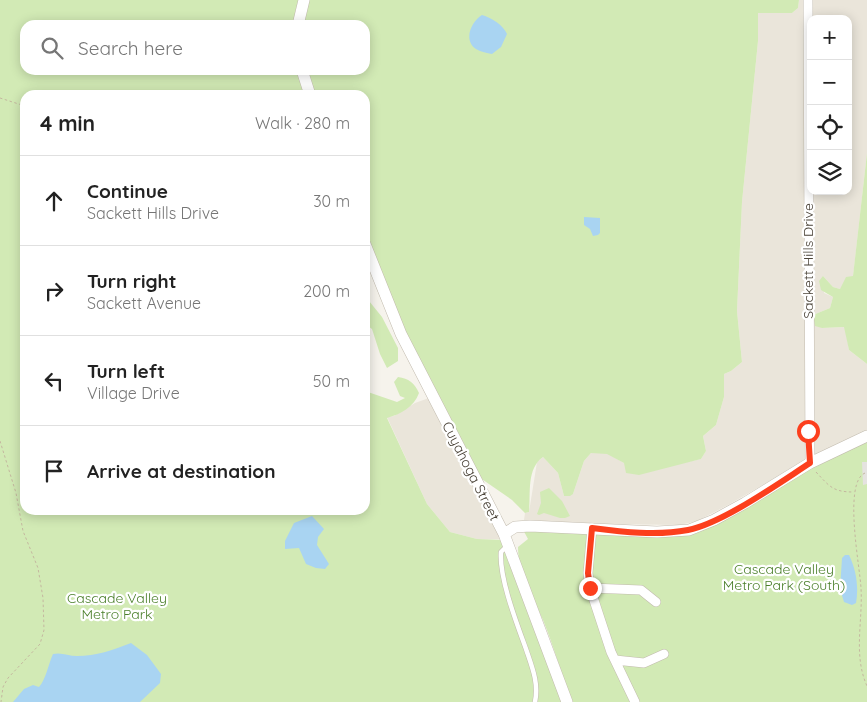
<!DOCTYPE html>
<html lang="en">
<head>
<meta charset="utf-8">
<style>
	:root { --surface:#fff; --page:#f6f6f6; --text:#222; --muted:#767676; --line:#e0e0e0 }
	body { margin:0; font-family:Quicksand,sans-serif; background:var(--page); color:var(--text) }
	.controls { position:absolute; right:15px; top:15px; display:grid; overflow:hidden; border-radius:10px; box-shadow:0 2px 12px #0003 }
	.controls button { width:45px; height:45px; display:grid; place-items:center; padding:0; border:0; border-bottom:1px solid var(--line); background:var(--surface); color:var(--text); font:25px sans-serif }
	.stop { position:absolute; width:15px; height:15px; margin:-11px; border:4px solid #fc3f1d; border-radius:50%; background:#fff }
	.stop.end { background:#fc3f1d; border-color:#fff; box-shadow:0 1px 5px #0008 }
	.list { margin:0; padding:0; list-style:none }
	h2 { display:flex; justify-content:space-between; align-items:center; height:65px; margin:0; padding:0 20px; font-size:21px }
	h2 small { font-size:16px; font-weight:400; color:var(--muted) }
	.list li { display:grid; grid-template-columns:32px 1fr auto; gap:15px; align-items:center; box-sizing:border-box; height:90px; padding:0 20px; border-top:1px solid var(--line) }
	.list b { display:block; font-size:19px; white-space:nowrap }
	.list p { margin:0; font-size:16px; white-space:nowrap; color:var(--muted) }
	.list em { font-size:16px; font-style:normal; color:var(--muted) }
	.icon { flex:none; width:28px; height:28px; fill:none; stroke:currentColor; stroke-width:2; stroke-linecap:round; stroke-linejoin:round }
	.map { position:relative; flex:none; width:867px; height:702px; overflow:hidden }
	.search { position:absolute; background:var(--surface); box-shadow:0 2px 12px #0003; left:20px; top:20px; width:350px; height:55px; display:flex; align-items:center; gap:12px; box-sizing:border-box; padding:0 18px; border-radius:15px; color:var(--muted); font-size:19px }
	.panel { position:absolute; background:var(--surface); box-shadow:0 2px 12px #0003; left:20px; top:90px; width:350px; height:425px; border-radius:15px }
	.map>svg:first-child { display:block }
	.residential { fill:#eae5da; fill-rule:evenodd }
	.green { fill:#d2eab5; fill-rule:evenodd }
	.parking { fill:#e5e3e0 }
	.water { fill:#a9d4f2 }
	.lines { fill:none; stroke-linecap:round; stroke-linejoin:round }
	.service-casing { stroke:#c2bbae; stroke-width:5.5 }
	.minor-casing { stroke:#c2bbae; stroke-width:10 }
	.tertiary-casing { stroke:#c2bbae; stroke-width:12 }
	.path { stroke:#c4b79f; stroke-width:1; stroke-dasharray:2.5 2.5; stroke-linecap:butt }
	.service { stroke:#fff; stroke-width:4.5 }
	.minor { stroke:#fff; stroke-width:9 }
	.tertiary { stroke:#fff; stroke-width:11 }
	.route { stroke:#fc3f1d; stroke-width:6 }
	.labels { text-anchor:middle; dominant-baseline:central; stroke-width:4.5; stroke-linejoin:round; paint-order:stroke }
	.street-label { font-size:14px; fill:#4b4439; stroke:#fff }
	.park-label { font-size:14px; fill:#4a7f2a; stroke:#fff }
</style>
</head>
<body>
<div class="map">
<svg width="867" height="702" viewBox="0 0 867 702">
	<rect width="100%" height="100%" fill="#f6f3ec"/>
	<path class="residential" d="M 799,0 L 867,0 L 867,153 L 853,277 L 840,289 L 833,287 L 823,276 L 824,293 L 833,297 L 830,308 L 813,315 L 822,328 L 845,327 L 849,350 L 867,364 L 867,431 L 789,470 L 728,505 L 697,521 L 680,525 L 612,524 L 524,520 L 525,513 L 529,512 L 537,462 L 543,457 L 558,473 L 564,496 L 573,494 L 584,461 L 591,453 L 607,453 L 624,463 L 683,463 L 701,459 L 706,451 L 703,436 L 716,425 L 724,397 L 724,374 L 731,371 L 742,362 L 737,311 L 742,202 L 758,41 L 758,12 L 792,13 L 798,8 ZM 811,19 L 848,19 L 848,191 L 811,191 Z
		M 429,398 L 501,539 L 477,539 L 450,532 L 427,504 L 387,417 L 394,416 L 415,403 Z"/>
	<path class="green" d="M 0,0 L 799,0 L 798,8 L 792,13 L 758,13 L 758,41 L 742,202 L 737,311 L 742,362 L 731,371 L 724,374 L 724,397 L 716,425 L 703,436 L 706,451 L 701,459 L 639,475 L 626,473 L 624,463 L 607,454 L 591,453 L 584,461 L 573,494 L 570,496 L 564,496 L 558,473 L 543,457 C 526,469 531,494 529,512 L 525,513 L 512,500 L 473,473 L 401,334 L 365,244 L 365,95 L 25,95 L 25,510 L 365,510 L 365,391 L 397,402 L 405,398 L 400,396 L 394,382 L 398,377 C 409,379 414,382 419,393 C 414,407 401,414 387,418 L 427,504 L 450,532 L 477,539 L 506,540 L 567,702 L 0,702 ZM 25,25 L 365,25 L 365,70 L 25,70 Z
		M 867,153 L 867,364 L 849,350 L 844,327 L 822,328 L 815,326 L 813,315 L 830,308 L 833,297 L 821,290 L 819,281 L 823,276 L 833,287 L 840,289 L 846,277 L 853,276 Z
		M 365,296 L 382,317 L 398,348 L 398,361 L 387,368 L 380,354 L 372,329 L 365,324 Z
		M 867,436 L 867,702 L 571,702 C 562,675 554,647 543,620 C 533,597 518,572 518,547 L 528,539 L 521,526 L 689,530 Z
		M 549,488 L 562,501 L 570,516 L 565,518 L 560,518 L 544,513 L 539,515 L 537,514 L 541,503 L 540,492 Z"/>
	<path class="parking" d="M 862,462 L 867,462 L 867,484 L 863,485 Z"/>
	<path class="water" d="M 482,15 C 492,18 503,25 507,34 L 501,47 L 492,54 C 487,53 481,52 476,49 C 463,40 471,22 482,15 Z
		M 584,217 L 600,218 L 600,233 L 598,235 L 593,236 L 590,229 L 584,225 Z
		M 312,516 L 324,529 L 318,537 L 317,545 L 329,564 L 325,569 L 316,568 L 306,564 L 299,548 L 285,549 L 285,541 L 294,523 Z
		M 845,555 L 849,555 C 856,569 859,587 856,603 L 852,605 L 844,602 L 840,589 L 842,558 Z
		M 131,643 L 147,655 L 161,674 L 160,683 L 140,702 L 13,702 L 24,689 L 33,685 L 39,687 C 46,679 48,665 53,654 C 62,652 68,656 77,656 C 96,656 113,650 131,643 Z"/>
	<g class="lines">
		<g class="service-casing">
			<path id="service" d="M 507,546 L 501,552 C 499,578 517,624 526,649 C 532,667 539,683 535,702"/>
		</g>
		<g class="minor-casing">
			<path id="minor" d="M 808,0 L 810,463
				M 592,528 L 588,573 L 590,588 L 611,652 L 635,702
				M 590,588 L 641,590 L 656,602
				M 615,660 L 644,663 L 664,654"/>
		</g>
		<g class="tertiary-casing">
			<path id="tertiary" d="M 298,25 L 304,0
				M 302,70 L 310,95
				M 365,244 L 401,334 L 504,534 L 567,702
				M 504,534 L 515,527 L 530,526 L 657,532 L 689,530 L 714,520 L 745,503 L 810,463 L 867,436"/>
		</g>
		<path class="path" d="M 0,98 L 25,106
			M 0,441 L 16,493 L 23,531 L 38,568 L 43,598 L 44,630 L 40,644 L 8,678 L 3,687 L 1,702
			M 816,472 C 830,487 833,492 854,492
			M 865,473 C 843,482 860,567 861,588 C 863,621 853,655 867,686"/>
		<use href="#service" class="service"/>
		<use href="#minor" class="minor"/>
		<use href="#tertiary" class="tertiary"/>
	</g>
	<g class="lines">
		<path class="route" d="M 590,588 L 588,573 L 592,528 C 623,532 657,536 688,530 C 723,523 779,483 810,463 L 808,431"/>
	</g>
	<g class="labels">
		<g class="street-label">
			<text transform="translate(808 261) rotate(-90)">Sackett Hills Drive</text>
			<text transform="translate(471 471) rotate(63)">Cuyahoga Street</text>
		</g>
		<g class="park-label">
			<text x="784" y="569">Cascade Valley<tspan x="784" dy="16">Metro Park (South)</tspan></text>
			<text x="117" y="598">Cascade Valley<tspan x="117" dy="16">Metro Park</tspan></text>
		</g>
	</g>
</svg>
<div class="controls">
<button>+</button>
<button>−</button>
<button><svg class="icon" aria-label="locate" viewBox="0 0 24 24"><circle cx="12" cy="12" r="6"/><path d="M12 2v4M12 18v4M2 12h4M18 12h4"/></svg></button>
<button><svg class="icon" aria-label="layers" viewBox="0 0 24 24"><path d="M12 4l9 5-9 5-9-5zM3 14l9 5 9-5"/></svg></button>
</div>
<div class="stop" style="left:808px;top:431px"></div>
<div class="stop end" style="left:590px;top:588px"></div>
<div class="search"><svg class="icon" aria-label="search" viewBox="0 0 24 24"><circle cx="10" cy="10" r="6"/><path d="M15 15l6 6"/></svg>Search here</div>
<section class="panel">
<h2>4 min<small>Walk · 280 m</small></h2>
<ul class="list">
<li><svg class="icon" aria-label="ahead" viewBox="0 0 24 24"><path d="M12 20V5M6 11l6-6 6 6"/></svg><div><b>Continue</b><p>Sackett Hills Drive</p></div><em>30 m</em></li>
<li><svg class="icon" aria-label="right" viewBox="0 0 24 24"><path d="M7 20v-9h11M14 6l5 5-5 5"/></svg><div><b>Turn right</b><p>Sackett Avenue</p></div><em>200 m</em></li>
<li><svg class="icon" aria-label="left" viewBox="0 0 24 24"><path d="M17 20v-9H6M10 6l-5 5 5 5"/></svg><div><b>Turn left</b><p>Village Drive</p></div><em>50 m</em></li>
<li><svg class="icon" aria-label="arrive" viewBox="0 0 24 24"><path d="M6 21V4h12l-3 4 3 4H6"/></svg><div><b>Arrive at destination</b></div></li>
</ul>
</section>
</div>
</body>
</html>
